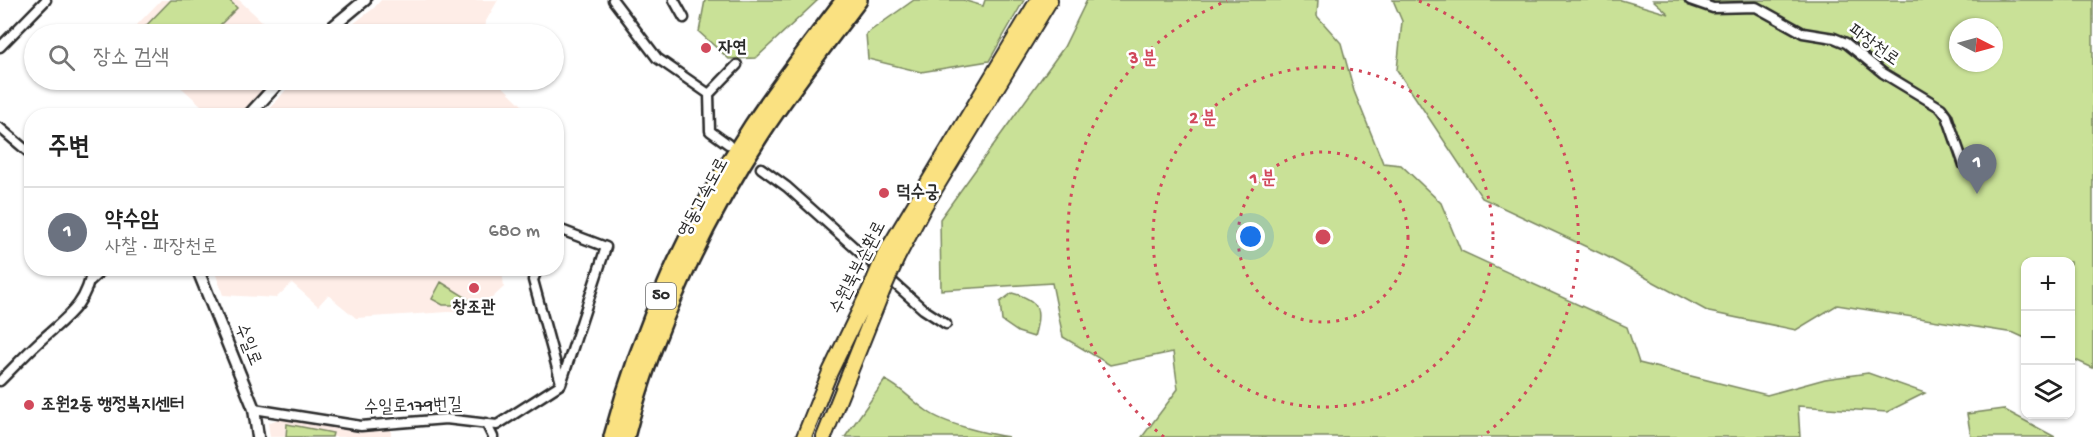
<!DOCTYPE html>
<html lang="ko">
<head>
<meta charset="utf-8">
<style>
	:root { --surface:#fff; --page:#f6f6f6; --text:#222; --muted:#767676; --line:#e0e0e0; --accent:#d1495b }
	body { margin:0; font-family:"Gochi Hand","Poor Story",sans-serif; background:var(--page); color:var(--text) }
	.controls { position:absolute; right:18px; bottom:18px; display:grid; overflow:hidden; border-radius:12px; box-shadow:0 2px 4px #0004 }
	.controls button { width:54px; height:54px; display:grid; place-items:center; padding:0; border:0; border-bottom:2px solid var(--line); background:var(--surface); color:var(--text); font:30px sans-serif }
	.compass { position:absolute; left:1949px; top:18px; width:54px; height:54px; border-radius:50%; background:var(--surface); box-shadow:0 2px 4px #0004; rotate:96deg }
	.you { position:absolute; left:1251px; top:237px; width:21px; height:21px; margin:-15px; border:4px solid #fff; border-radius:50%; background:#1a73e8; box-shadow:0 0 0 9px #1a73e833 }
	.badge { display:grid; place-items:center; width:39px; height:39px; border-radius:50%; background:var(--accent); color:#fff; font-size:20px; font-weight:700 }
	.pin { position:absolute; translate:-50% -50px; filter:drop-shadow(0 2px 3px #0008) }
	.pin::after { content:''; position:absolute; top:32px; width:21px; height:18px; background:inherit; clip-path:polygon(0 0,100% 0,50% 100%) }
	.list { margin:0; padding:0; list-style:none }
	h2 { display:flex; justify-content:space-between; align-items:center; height:78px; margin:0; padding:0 24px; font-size:26px }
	h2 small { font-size:20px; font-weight:400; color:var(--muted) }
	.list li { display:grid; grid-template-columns:39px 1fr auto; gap:18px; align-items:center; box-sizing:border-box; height:90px; padding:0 24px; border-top:2px solid var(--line) }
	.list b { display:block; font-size:22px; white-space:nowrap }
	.list p { margin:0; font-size:20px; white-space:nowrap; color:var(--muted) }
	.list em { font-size:20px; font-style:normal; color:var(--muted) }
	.icon { flex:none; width:33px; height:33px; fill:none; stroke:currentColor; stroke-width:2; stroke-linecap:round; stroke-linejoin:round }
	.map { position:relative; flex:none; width:2093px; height:437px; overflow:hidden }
	.search { position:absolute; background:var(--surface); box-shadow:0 2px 4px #0004; left:24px; top:24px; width:540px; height:66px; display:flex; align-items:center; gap:15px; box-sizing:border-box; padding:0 21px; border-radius:33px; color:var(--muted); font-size:22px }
	.panel { position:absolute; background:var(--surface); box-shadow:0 2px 4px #0004; left:24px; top:108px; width:540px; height:168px; border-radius:24px }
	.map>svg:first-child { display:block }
	.built { fill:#feede7 }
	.green { fill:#c9e197; stroke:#7a8661; stroke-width:1.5; fill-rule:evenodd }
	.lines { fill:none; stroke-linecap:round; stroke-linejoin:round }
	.minor-casing { stroke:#2b2b2b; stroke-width:13 }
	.tertiary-casing { stroke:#2b2b2b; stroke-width:15 }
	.trunk-casing { stroke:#2b2b2b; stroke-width:18 }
	.motorway-casing { stroke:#2b2b2b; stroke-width:20 }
	.minor { stroke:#fff; stroke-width:8 }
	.tertiary { stroke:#fff; stroke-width:10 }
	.trunk { stroke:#fae181; stroke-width:14 }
	.motorway { stroke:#fae181; stroke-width:15 }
	.trunk-bridge-casing { stroke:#2b2b2b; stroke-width:18; stroke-linecap:butt }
	.trunk-bridge { stroke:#fae181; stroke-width:14 }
	.ring { fill:none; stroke:#d1495b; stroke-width:3; stroke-dasharray:3 6 }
	.poi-dot { fill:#d1495b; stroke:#fff; stroke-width:2 }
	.labels { text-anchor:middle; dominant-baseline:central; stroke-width:5; stroke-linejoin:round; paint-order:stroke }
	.shield { fill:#fff; stroke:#6b6b6b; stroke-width:1.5 }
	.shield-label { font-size:16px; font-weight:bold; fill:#2b2b2b }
	.street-label { font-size:18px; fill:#2b2b2b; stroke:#fff }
	.poi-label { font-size:18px; font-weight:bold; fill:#2b2b2b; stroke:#fff; text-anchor:start }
	.centre { fill:#d1495b; stroke:#fff; stroke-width:3 }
	.ring-label { font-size:18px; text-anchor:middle; font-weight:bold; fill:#d1495b; stroke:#fff; stroke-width:5; stroke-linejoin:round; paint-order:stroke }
</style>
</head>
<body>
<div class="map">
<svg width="2093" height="437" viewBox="0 0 2093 437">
	<rect width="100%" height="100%" fill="#fff"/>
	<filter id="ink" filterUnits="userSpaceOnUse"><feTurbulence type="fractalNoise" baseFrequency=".0167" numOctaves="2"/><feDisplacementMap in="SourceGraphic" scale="12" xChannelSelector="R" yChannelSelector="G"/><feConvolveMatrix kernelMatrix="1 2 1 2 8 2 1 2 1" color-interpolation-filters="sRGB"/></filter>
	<g filter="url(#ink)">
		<path class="built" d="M 161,0 L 239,0 L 276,34 L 128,34 Z
			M 381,0 L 498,0 L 486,21 L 485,34 L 340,34 L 374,8 Z
			M 173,80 L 278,80 L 247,116 L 212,115 Z
			M 294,80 L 496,80 L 526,109 L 527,115 L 265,115 Z
			M 214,269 L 502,269 L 504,287 L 479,310 L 356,318 L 328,295 L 318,306 L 292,283 L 276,298 L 223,295 Z
			M 283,417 L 363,431 L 391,429 L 391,437 L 270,437 L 268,423 Z"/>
		<path class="green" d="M 171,0 L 229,0 L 237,8 L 211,34 L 138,34 Z
			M 705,0 L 818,0 L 756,58 L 729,59 L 699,32 Z
			M 914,0 L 963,0 L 983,6 L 985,0 L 1024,0 L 989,61 L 921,72 L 868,59 L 866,34 Z
			M 1087,0 L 1318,0 L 1317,16 L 1341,43 L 1354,91 L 1383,163 L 1401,165 L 1441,203 L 1461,251 L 1627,327 L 1639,363 L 1767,395 L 1825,379 L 1868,373 L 1925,393 L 1887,412 L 1798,406 L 1800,437 L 1142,437 L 1178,389 L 1173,352 L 1110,365 L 1063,337 L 1052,283 L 941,290 L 940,219 L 1064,47 Z
			M 1393,0 L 1621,0 L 1669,14 L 1653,0 L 2093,0 L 2093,368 L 2071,358 L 2070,262 L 2026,262 L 2025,338 L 2014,333 L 1837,305 L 1796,330 L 1709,312 L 1606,256 L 1482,198 L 1397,70 L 1402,21 ZM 1958,27 L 1994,27 L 1994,63 L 1958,63 Z
			M 441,282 L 470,300 L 467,305 L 443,305 L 432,299 Z
			M 1012,293 C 1040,300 1042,310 1034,337 L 1018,332 L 1002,321 L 1000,302 Z
			M 885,380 C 902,388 912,401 927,411 C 944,424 988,434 1009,437 L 845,437 Z
			M 2003,409 L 2055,437 L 1971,437 L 1967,414 Z
			M 287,424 L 333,433 L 332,437 L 286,437 Z"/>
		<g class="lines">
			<g class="minor-casing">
				<path id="minor" d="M 613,0 L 657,58 L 709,94 L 710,131 L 728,144
					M 674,0 L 684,18
					M 1690,0 L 1713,8 L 1756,7 L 1803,33 L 1834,38 L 1846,43 L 1883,73 L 1941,108 L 1947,116 L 1964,165
					M 0,47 L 46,0
					M 709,94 L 737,65
					M 0,128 L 32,155
					M 761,168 L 787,187 L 923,309 L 946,324
					M 538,268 L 533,280 L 561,383
					M 90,281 L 104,268
					M 0,381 C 13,368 26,354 39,342 C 65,318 87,306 92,268
					M 254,409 L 361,426 L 446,419 L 497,425 L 561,384 L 606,247 L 556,228
					M 486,423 L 493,437"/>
			</g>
			<g class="tertiary-casing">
				<path id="tertiary" d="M 324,34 L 365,0
					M 248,116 L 281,80
					M 197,268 L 254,409 L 258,437"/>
			</g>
			<g class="trunk-casing">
				<path id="trunk" d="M 885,254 L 1038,0
					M 897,258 L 925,205 L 1050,0
					M 804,437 L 830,372 L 872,285
					M 824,437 L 882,292"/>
			</g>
			<g class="motorway-casing">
				<path id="motorway" d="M 612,437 C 641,328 690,220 752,126 C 781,82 813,41 844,0
					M 626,437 C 653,331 702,225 762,133 C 792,87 826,44 859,0"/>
			</g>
			<use href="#minor" class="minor"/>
			<use href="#tertiary" class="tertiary"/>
			<use href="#trunk" class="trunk"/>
			<use href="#motorway" class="motorway"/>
			<g class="trunk-bridge-casing">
				<path id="trunk-bridge" d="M 872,285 L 885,254
					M 882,292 L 897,258"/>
			</g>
			<use href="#trunk-bridge" class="trunk-bridge"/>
		</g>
	</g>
	<g class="ring">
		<circle cx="1323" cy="237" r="85"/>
		<circle cx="1323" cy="237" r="170"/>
		<path d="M1164 437A255 255 0 0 1 1227 1M1419 1A255 255 0 0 1 1482 437"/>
	</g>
	<g class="poi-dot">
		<circle cx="706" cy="48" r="6"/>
		<circle cx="884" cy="193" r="6"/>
		<circle cx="474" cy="288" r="6"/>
		<circle cx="29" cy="405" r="6"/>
	</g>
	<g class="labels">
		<rect class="shield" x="646" y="283" width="30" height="26" rx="4.5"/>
		<g class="shield-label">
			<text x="661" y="296">50</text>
		</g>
		<g class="street-label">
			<text transform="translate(1873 46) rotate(35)">파장천로</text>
			<text transform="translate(704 198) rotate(-62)">영동고속도로</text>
			<text transform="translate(859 268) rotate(-63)">수원북부순환로</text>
			<text transform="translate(247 345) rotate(68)">수일로</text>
			<text transform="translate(413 407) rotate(-2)">수일로179번길</text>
		</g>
		<g class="poi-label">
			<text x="718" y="48">자연</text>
			<text x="896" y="193">덕수궁</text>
			<text x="474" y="308" text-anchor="middle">창조관</text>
			<text x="41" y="405">조원2동 행정복지센터</text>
		</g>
	</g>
	<circle cx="1323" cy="237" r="9" class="centre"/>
	<g class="ring-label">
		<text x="1143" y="63">3 분</text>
		<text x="1203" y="123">2 분</text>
		<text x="1263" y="183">1 분</text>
	</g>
</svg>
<div class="controls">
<button>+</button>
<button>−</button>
<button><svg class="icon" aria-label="layers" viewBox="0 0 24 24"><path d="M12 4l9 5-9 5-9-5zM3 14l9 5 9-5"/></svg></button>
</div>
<svg class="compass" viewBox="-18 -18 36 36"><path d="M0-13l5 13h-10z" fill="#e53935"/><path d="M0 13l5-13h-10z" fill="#767676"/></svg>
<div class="you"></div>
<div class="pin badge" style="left:1977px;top:194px;background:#6b7280">1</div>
<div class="search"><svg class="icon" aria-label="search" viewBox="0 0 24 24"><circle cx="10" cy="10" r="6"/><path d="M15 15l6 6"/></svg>장소 검색</div>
<section class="panel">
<h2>주변<small></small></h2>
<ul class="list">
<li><span class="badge" style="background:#6b7280">1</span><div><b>약수암</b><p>사찰 · 파장천로</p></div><em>680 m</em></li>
</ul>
</section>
</div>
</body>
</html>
